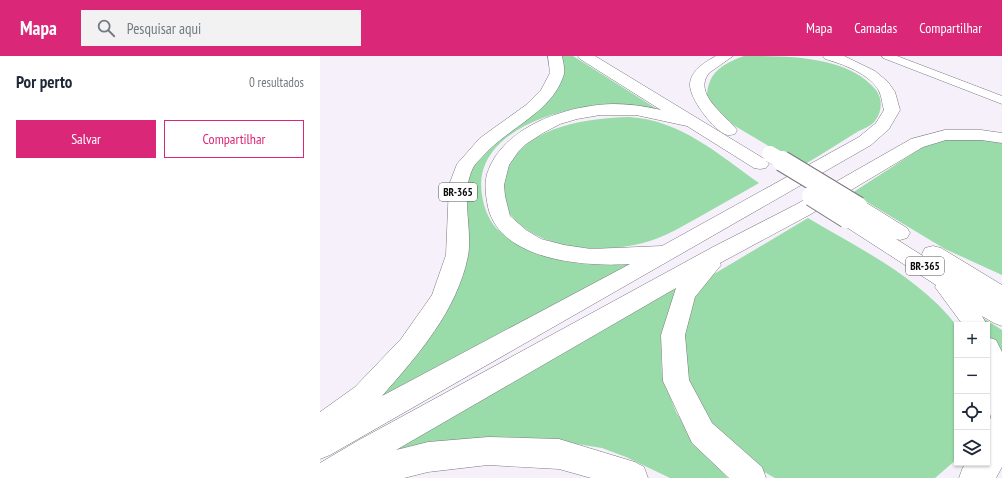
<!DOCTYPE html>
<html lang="pt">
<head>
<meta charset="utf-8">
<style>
	:root { --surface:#fff; --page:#f2f2f3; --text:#1f2937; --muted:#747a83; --line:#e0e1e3; --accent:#db2777 }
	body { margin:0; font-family:"PT Sans Narrow",sans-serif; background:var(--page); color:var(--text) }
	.controls { position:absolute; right:12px; bottom:12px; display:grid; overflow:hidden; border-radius:0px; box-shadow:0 1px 3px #0004 }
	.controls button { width:36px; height:36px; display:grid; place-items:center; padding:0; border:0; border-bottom:1px solid var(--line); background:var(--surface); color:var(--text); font:20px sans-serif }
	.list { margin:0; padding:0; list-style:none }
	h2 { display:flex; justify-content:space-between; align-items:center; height:52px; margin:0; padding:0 16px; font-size:17px }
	h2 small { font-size:13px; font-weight:400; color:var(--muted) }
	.actions { display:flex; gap:8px; padding:12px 16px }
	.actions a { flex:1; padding:9px 0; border:1px solid var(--accent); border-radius:0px; text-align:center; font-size:14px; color:var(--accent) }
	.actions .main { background:var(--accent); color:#fff }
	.icon { flex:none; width:22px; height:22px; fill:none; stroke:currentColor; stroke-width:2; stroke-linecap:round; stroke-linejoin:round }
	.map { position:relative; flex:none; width:682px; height:422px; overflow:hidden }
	header { display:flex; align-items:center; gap:24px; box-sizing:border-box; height:56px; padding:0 20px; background:var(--accent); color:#fff }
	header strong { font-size:19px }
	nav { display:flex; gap:22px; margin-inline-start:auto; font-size:14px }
	.search { width:280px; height:36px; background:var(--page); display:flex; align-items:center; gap:10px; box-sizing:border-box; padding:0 14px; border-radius:0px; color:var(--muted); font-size:15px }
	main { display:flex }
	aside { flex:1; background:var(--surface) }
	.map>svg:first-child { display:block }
	.green { fill:#99dba9 }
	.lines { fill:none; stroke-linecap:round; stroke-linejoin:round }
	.street-casing { stroke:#7b767e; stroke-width:1 }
	.highway-casing { stroke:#7b767e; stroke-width:1 }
	.street { fill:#fff; fill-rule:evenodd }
	.highway { fill:#fff; fill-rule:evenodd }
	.highway-bridge-far1-casing { stroke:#7b767e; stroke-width:16; stroke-linecap:butt }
	.highway-bridge-casing { stroke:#7b767e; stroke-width:22; stroke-linecap:butt }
	.highway-bridge-far1 { stroke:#fff; stroke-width:16 }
	.highway-bridge { stroke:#fff; stroke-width:20 }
	.labels { text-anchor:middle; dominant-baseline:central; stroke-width:4; stroke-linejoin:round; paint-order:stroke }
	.shield { fill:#fff; stroke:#565557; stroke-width:1 }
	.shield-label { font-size:11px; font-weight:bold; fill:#0e0c0f }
</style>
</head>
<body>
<header>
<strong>Mapa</strong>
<div class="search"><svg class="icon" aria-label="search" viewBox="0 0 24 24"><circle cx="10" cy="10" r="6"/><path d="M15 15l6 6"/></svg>Pesquisar aqui</div>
<nav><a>Mapa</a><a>Camadas</a><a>Compartilhar</a></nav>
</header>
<main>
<aside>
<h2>Por perto<small>0 resultados</small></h2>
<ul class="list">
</ul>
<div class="actions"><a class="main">Salvar</a><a>Compartilhar</a></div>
</aside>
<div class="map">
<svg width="682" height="422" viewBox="0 0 682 422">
	<rect width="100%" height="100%" fill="#f5f0f9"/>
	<path class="green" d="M 240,0 L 253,0 L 337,53 C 312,52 284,48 259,52 C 216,60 153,85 162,139 C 164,152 168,162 176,172 C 180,176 186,179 191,183 C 226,208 276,213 318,206 L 32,361 L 99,294 L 121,264 L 137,228 L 142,130 L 155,103 L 212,57 Z
		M 424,0 C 469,0 528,0 556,34 C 563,44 562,55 555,65 C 551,70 543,73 537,76 C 519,87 501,99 482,110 L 415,70 L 405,62 L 387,42 C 387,17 402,8 424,0 Z
		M 309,61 C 361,64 399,99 439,127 C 420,138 400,149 381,160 C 358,173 336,186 309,190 C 272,196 223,192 195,164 C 193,161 189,158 187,155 C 185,151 185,145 184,140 C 183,135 180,128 182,123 C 197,72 264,62 309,61 Z
		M 654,82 L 682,85 L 682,219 L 625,193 L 532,137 L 606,89 L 629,83 Z
		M 488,162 C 540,193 599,221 637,270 L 637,403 L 615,422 L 455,422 L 419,402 L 396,376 L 366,320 L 362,276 L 372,246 L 389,221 Z
		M 363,227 L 350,250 L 345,268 L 341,291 L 342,320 L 356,356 L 376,388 L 408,422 L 350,422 L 306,401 L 282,392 L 232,384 L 189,381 L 118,390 L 63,400 Z
		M 657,258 L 682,274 L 682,305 L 667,277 L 667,269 Z"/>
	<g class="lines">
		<g class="street-casing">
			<path id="street" d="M 562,0 L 577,0 L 682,40 L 682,48 L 563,2 Z"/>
		</g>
		<g class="highway-casing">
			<path id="highway" d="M 228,0 L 242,0 C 243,6 245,12 244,18 C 233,56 189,71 164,99 C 161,102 157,106 154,110 C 139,137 153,171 148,200 C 137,255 98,299 62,340 L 310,208 C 266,211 180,205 168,151 C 166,140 164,130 167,118 C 182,70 248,49 293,48 C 309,48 325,50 341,54 L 260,3 L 258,0 L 275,0 L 446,104 L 449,108 L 446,112 L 440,113 L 434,112 L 367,70 L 316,59 L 280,59 L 257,63 L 240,68 L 223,77 L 206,88 L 198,96 L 189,109 L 184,129 L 185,140 L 190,160 L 206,174 L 221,183 L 244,189 L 271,193 L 342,190 L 539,81 L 556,67 L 564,54 C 562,48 562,41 559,35 C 550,18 523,8 505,3 L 503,0 L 524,0 L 555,15 L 568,26 L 575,36 L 580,54 L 569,73 L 551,89 L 10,399 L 0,403 L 0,356 L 35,331 L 81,283 L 112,239 L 126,199 L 129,129 L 137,108 L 160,82 L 206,49 L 221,34 L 230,17 Z
				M 396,0 L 413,0 L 389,17 C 372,38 407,60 417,74 L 415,78 C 411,79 407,80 403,77 C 391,70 370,43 370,29 C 370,15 385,6 396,0 Z
				M 625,74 L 661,74 L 682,77 L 682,87 L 661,84 L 626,84 L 603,91 L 491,158 L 400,207 L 401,209 L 375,241 L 365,279 L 369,324 L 392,367 L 442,411 L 446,422 L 409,422 L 372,387 L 343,325 L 341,279 L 356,232 L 76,394 L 108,386 L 168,381 L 239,383 L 315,406 L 324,411 L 328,422 L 271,422 L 239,413 L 168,409 L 108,416 L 84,422 L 0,422 L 0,407 L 39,384 L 393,191 L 477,148 L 591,83 Z
				M 538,144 L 545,146 L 587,172 L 590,177 L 587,182 L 580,184 L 576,183 L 603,200 L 602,198 L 605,192 L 613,190 L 621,192 L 682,229 L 682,270 L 674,267 L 662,260 L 667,269 L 643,269 L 615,231 L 616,229 L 520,167 L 517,162 L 520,157 L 527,155 L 533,157 L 528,151 L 531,146 Z
				M 667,281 L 676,284 L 682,296 L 682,411 L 676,422 L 639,422 L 643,411 L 648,407 L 667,407 L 667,371 L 671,361 C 663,342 667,303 667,281 Z"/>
		</g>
		<use href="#street" class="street"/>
		<use href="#highway" class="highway"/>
		<g class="highway-bridge-far1-casing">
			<path id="highway-bridge-far1" d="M 450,98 L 464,106"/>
		</g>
		<g class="highway-bridge-casing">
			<path id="highway-bridge" d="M 462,105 L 538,151
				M 492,140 L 527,162"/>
		</g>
		<use href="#highway-bridge-far1" class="highway-bridge-far1"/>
		<use href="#highway-bridge" class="highway-bridge"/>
	</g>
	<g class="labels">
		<g class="shield">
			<rect x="119" y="127" width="38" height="18" rx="3"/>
			<rect x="586" y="201" width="38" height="18" rx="3"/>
		</g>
		<g class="shield-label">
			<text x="138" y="136">BR-365</text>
			<text x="605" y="210">BR-365</text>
		</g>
	</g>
</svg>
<div class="controls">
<button>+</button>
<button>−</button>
<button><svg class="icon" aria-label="locate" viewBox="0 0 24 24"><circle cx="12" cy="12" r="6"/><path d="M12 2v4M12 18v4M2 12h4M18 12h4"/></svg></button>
<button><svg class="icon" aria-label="layers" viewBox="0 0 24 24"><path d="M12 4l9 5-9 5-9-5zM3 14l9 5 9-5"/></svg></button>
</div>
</div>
</main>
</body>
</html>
